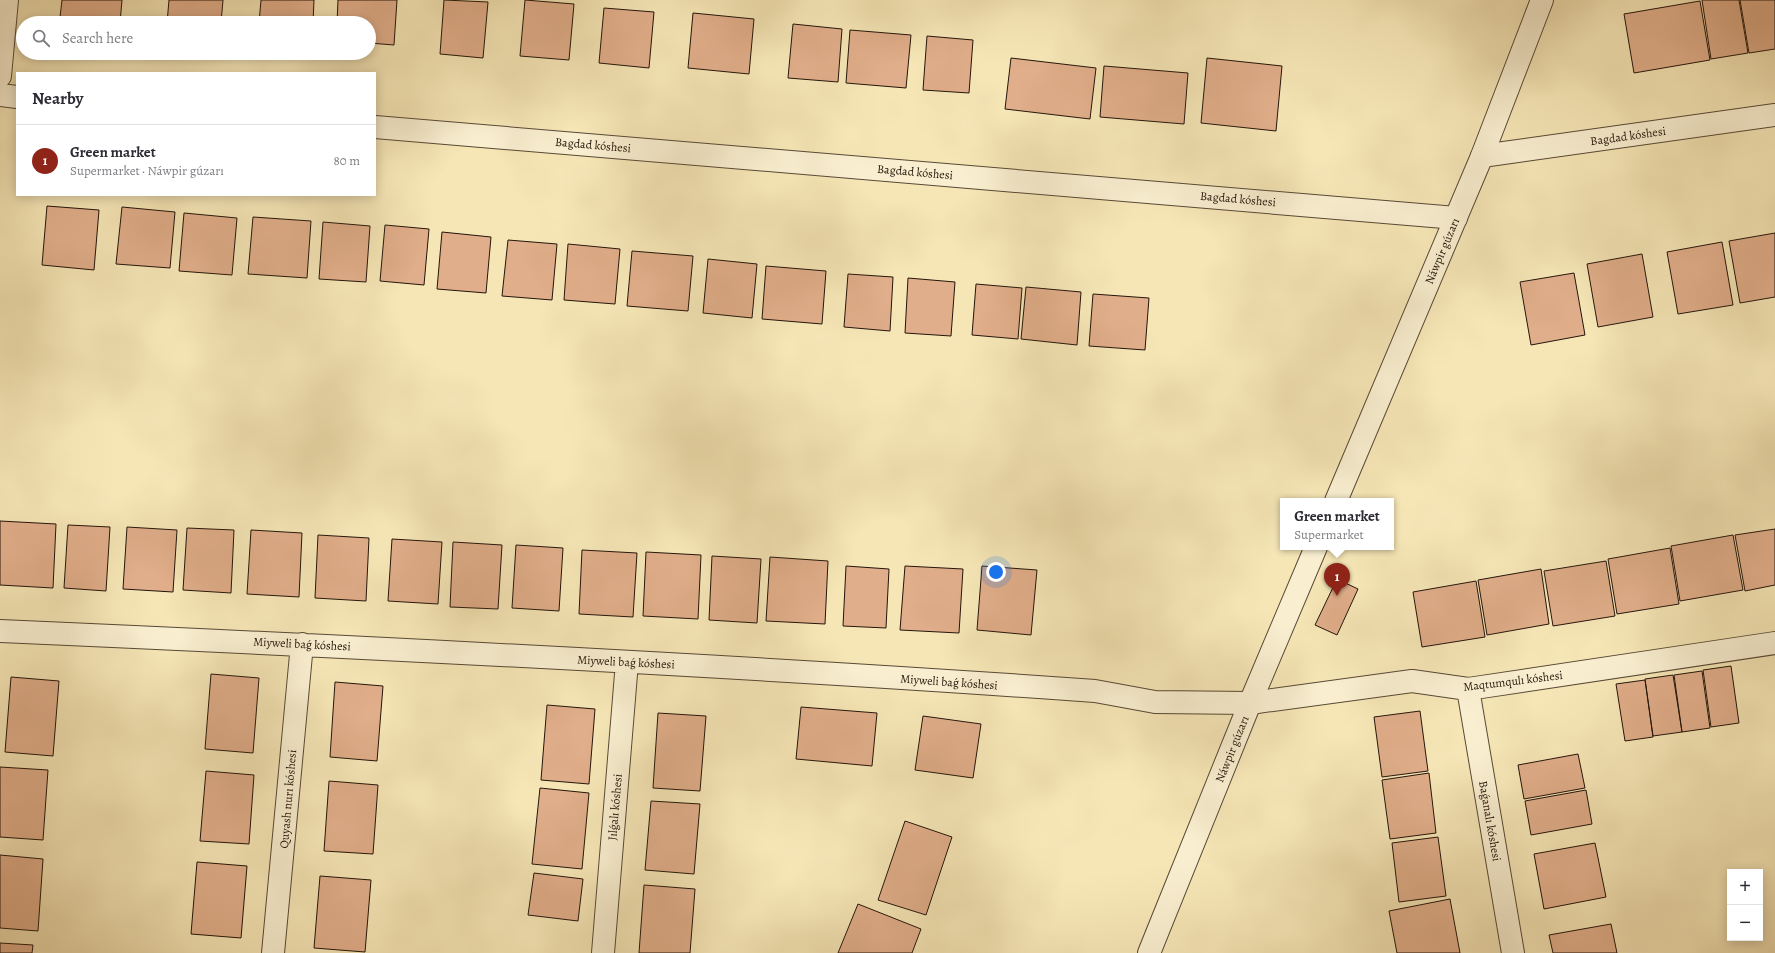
<!DOCTYPE html>
<html lang="en">
<head>
<meta charset="utf-8">
<style>
	:root { --surface:#fff; --page:#f7f7f7; --text:#2b2b33; --muted:#7c7c81; --line:#e1e1e2; --accent:#8f2418 }
	body { margin:0; font-family:Alegreya,serif; background:var(--page); color:var(--text) }
	.controls { position:absolute; right:12px; bottom:12px; display:grid; overflow:hidden; border-radius:0px; box-shadow:0 2px 10px #0003 }
	.controls button { width:36px; height:36px; display:grid; place-items:center; padding:0; border:0; border-bottom:1px solid var(--line); background:var(--surface); color:var(--text); font:20px sans-serif }
	.you { position:absolute; left:996px; top:572px; width:14px; height:14px; margin:-10px; border:3px solid #fff; border-radius:50%; background:#1a73e8; box-shadow:0 0 0 6px #1a73e833 }
	.badge { display:grid; place-items:center; width:26px; height:26px; border-radius:50%; background:var(--accent); color:#fff; font-size:13px; font-weight:700 }
	.pin { position:absolute; translate:-50% -33px; filter:drop-shadow(0 1px 2px #0008) }
	.pin::after { content:''; position:absolute; top:21px; width:14px; height:12px; background:inherit; clip-path:polygon(0 0,100% 0,50% 100%) }
	.popup { position:absolute; left:1280px; top:498px; width:114px; height:52px; box-sizing:border-box; display:grid; place-content:center; border-radius:0px; background:var(--surface); filter:drop-shadow(0 1px 3px #0005); font-size:13px; white-space:nowrap; color:var(--muted) }
	.popup b { font-size:15px; color:var(--text) }
	.popup::after { content:''; position:absolute; left:50%; top:100%; margin-left:-8px; border:8px solid transparent; border-top-color:var(--surface) }
	.list { margin:0; padding:0; list-style:none }
	h2 { display:flex; justify-content:space-between; align-items:center; height:52px; margin:0; padding:0 16px; font-size:17px }
	h2 small { font-size:13px; font-weight:400; color:var(--muted) }
	.list li { display:grid; grid-template-columns:26px 1fr auto; gap:12px; align-items:center; box-sizing:border-box; height:72px; padding:0 16px; border-top:1px solid var(--line) }
	.list b { display:block; font-size:15px; white-space:nowrap }
	.list p { margin:0; font-size:13px; white-space:nowrap; color:var(--muted) }
	.list em { font-size:13px; font-style:normal; color:var(--muted) }
	.icon { flex:none; width:22px; height:22px; fill:none; stroke:currentColor; stroke-width:2; stroke-linecap:round; stroke-linejoin:round }
	.map { position:relative; flex:none; width:1775px; height:953px; overflow:hidden }
	.search { position:absolute; background:var(--surface); box-shadow:0 2px 10px #0003; left:16px; top:16px; width:360px; height:44px; display:flex; align-items:center; gap:10px; box-sizing:border-box; padding:0 14px; border-radius:22px; color:var(--muted); font-size:15px }
	.panel { position:absolute; background:var(--surface); box-shadow:0 2px 10px #0003; left:16px; top:72px; width:360px; height:124px; border-radius:0px }
	.map>svg:first-child { display:block }
	.building { fill:#e0ae8a; stroke:#24150a }
	.lines { fill:none; stroke-linecap:round; stroke-linejoin:round }
	.minor-casing { stroke:#584935; stroke-width:24 }
	.tertiary-casing { stroke:#584935; stroke-width:24 }
	.minor { stroke:#f9efd0; stroke-width:22 }
	.tertiary { stroke:#f9efd0; stroke-width:22 }
	.labels { text-anchor:middle; dominant-baseline:central; stroke-width:4; stroke-linejoin:round; paint-order:stroke }
	.street-label { font-size:12px; fill:#24150a; stroke:#f9efd0 }
</style>
</head>
<body>
<div class="map">
<svg width="1775" height="953" viewBox="0 0 1775 953">
	<rect width="100%" height="100%" fill="#f6e6b6"/>
	<filter id="stains"><feTurbulence type="fractalNoise" baseFrequency=".005" numOctaves="4"/><feColorMatrix values="0 0 0 0 .2 0 0 0 0 .09 0 0 0 0 .02 0 0 0 .5 -.17"/></filter>
	<radialGradient id="worn" r=".72"><stop offset=".6" stop-color="#630" stop-opacity="0"/><stop offset="1" stop-color="#630" stop-opacity=".3"/></radialGradient>
	<path class="building" d="M 62,0 L 122,0 L 120,23 L 60,17 Z
		M 169,0 L 223,0 L 221,23 L 167,23 Z
		M 261,0 L 314,0 L 313,23 L 259,23 Z
		M 338,0 L 397,0 L 394,45 L 369,43 L 369,23 L 337,23 Z
		M 444,0 L 488,2 L 483,58 L 440,54 Z
		M 525,0 L 574,4 L 569,60 L 520,56 Z
		M 1702,0 L 1739,0 L 1748,53 L 1711,59 Z
		M 1740,0 L 1775,0 L 1775,49 L 1749,53 Z
		M 1700,1 L 1710,60 L 1634,73 L 1624,14 Z
		M 604,8 L 654,12 L 649,68 L 599,63 Z
		M 693,13 L 754,19 L 749,74 L 688,68 Z
		M 793,24 L 842,29 L 838,82 L 788,78 Z
		M 850,30 L 911,35 L 906,88 L 846,83 Z
		M 927,36 L 973,40 L 969,93 L 923,90 Z
		M 1011,58 L 1096,68 L 1090,119 L 1005,109 Z
		M 1207,58 L 1282,66 L 1276,131 L 1201,123 Z
		M 1104,66 L 1188,73 L 1184,124 L 1100,117 Z
		M 47,206 L 99,210 L 94,270 L 42,265 Z
		M 122,207 L 175,212 L 170,268 L 116,264 Z
		M 184,213 L 237,218 L 232,275 L 179,271 Z
		M 253,217 L 311,221 L 307,278 L 248,274 Z
		M 323,222 L 370,226 L 366,282 L 319,279 Z
		M 385,225 L 429,229 L 424,285 L 380,281 Z
		M 442,232 L 491,237 L 486,293 L 437,289 Z
		M 1775,233 L 1775,297 L 1740,303 L 1729,241 Z
		M 508,240 L 557,244 L 552,300 L 502,296 Z
		M 1722,242 L 1733,305 L 1678,314 L 1667,252 Z
		M 568,244 L 620,249 L 615,304 L 564,300 Z
		M 632,251 L 693,256 L 688,311 L 627,306 Z
		M 1642,254 L 1653,317 L 1598,327 L 1587,264 Z
		M 708,259 L 757,264 L 752,318 L 703,313 Z
		M 766,266 L 826,271 L 822,324 L 762,319 Z
		M 1574,273 L 1585,335 L 1531,345 L 1520,282 Z
		M 848,274 L 893,277 L 890,331 L 844,327 Z
		M 908,278 L 955,282 L 951,336 L 905,333 Z
		M 976,284 L 1022,288 L 1018,339 L 972,335 Z
		M 1026,287 L 1081,292 L 1077,345 L 1021,339 Z
		M 1093,294 L 1149,298 L 1145,350 L 1089,346 Z
		M 0,521 L 56,524 L 53,588 L 0,585 Z
		M 68,525 L 110,527 L 106,591 L 64,588 Z
		M 127,527 L 177,530 L 173,592 L 123,589 Z
		M 187,528 L 234,530 L 231,593 L 183,590 Z
		M 1775,529 L 1775,585 L 1745,591 L 1735,535 Z
		M 251,530 L 302,533 L 299,597 L 247,594 Z
		M 318,535 L 369,538 L 366,601 L 315,598 Z
		M 1733,535 L 1743,590 L 1680,601 L 1671,546 Z
		M 392,539 L 442,542 L 438,604 L 388,601 Z
		M 453,542 L 502,545 L 498,609 L 450,607 Z
		M 516,545 L 563,548 L 559,611 L 512,608 Z
		M 1670,548 L 1679,604 L 1617,614 L 1608,559 Z
		M 582,550 L 637,553 L 633,617 L 579,614 Z
		M 646,552 L 701,555 L 698,619 L 643,616 Z
		M 712,556 L 761,559 L 757,623 L 709,620 Z
		M 770,557 L 828,561 L 825,624 L 766,621 Z
		M 1606,561 L 1615,616 L 1553,626 L 1544,571 Z
		M 846,566 L 889,569 L 886,628 L 843,626 Z
		M 905,566 L 963,569 L 959,633 L 900,630 Z
		M 982,566 L 1037,570 L 1031,635 L 977,630 Z
		M 1541,569 L 1549,624 L 1487,635 L 1478,580 Z
		M 1337,579 L 1358,589 L 1337,635 L 1315,625 Z
		M 1476,581 L 1485,637 L 1422,647 L 1413,592 Z
		M 1731,666 L 1739,723 L 1711,727 L 1703,670 Z
		M 1702,671 L 1710,728 L 1682,732 L 1674,675 Z
		M 211,674 L 259,678 L 253,753 L 205,749 Z
		M 1673,675 L 1682,732 L 1653,736 L 1645,679 Z
		M 11,677 L 59,681 L 53,756 L 5,752 Z
		M 1645,680 L 1653,737 L 1625,741 L 1616,684 Z
		M 335,682 L 383,686 L 377,761 L 330,757 Z
		M 547,705 L 595,709 L 589,784 L 541,780 Z
		M 801,707 L 877,713 L 872,766 L 796,759 Z
		M 1420,711 L 1428,771 L 1382,777 L 1374,717 Z
		M 658,713 L 706,716 L 700,791 L 653,788 Z
		M 923,716 L 981,724 L 973,778 L 915,770 Z
		M 1578,754 L 1585,788 L 1524,799 L 1518,765 Z
		M 0,767 L 48,770 L 43,840 L 0,837 Z
		M 206,771 L 254,775 L 249,844 L 200,841 Z
		M 1429,773 L 1436,833 L 1390,839 L 1382,780 Z
		M 329,781 L 378,785 L 373,854 L 324,851 Z
		M 540,788 L 589,793 L 582,869 L 532,864 Z
		M 1586,790 L 1592,824 L 1531,835 L 1525,801 Z
		M 651,801 L 700,804 L 694,874 L 645,870 Z
		M 905,821 L 952,837 L 926,915 L 878,900 Z
		M 1438,837 L 1446,896 L 1399,902 L 1392,843 Z
		M 1595,843 L 1606,897 L 1544,909 L 1534,854 Z
		M 0,855 L 43,859 L 38,931 L 0,928 Z
		M 197,862 L 247,866 L 241,938 L 191,934 Z
		M 534,873 L 583,879 L 578,921 L 528,915 Z
		M 320,876 L 371,880 L 365,952 L 314,948 Z
		M 644,885 L 695,889 L 690,953 L 639,953 Z
		M 1450,899 L 1460,953 L 1397,953 L 1389,911 Z
		M 858,904 L 921,929 L 912,953 L 838,953 Z
		M 1611,924 L 1617,953 L 1553,953 L 1549,935 Z
		M 0,943 L 33,945 L 32,953 L 0,953 Z"/>
	<g class="lines">
		<g class="minor-casing">
			<path id="minor" d="M 0,76 L 7,0
				M 0,95 L 17,97
				M 375,127 L 1456,218
				M 1482,156 L 1775,115
				M 0,631 C 365,647 730,665 1095,691 L 1155,702 L 1250,703 L 1412,681 L 1468,689 L 1775,643
				M 1468,689 L 1513,953
				M 273,953 L 302,644
				M 603,953 L 627,662"/>
		</g>
		<g class="tertiary-casing">
			<path id="tertiary" d="M 1336,501 L 1482,156 L 1542,0
				M 1149,953 L 1250,703 L 1316,547"/>
		</g>
		<use href="#minor" class="minor"/>
		<use href="#tertiary" class="tertiary"/>
	</g>
	<g class="labels">
		<g class="street-label">
			<text transform="translate(1628 136) rotate(-8)">Bagdad kóshesi</text>
			<text transform="translate(593 145) rotate(5)">Bagdad kóshesi</text>
			<text transform="translate(915 172) rotate(5)">Bagdad kóshesi</text>
			<text transform="translate(1238 199) rotate(5)">Bagdad kóshesi</text>
			<text transform="translate(1442 251) rotate(-67)">Náwpir gúzarı</text>
			<text transform="translate(302 644) rotate(3)">Miyweli baǵ kóshesi</text>
			<text transform="translate(626 662) rotate(3)">Miyweli baǵ kóshesi</text>
			<text transform="translate(1513 681) rotate(-7)">Maqtumqulı kóshesi</text>
			<text transform="translate(949 682) rotate(4)">Miyweli baǵ kóshesi</text>
			<text transform="translate(1232 749) rotate(-68)">Náwpir gúzarı</text>
			<text transform="translate(288 799) rotate(-85)">Quyash nurı kóshesi</text>
			<text transform="translate(615 807) rotate(-85)">Jılǵalı kóshesi</text>
			<text transform="translate(1490 821) rotate(80)">Baǵanalı kóshesi</text>
		</g>
	</g>
	<rect width="100%" height="100%" filter="url(#stains)"/>
	<rect width="100%" height="100%" fill="url(#worn)"/>
</svg>
<div class="controls">
<button>+</button>
<button>−</button>
</div>
<div class="you"></div>
<div class="pin badge" style="left:1337px;top:596px">1</div>
<div class="popup"><b>Green market</b>Supermarket</div>
<div class="search"><svg class="icon" aria-label="search" viewBox="0 0 24 24"><circle cx="10" cy="10" r="6"/><path d="M15 15l6 6"/></svg>Search here</div>
<section class="panel">
<h2>Nearby<small></small></h2>
<ul class="list">
<li><span class="badge">1</span><div><b>Green market</b><p>Supermarket · Náwpir gúzarı</p></div><em>80 m</em></li>
</ul>
</section>
</div>
</body>
</html>
